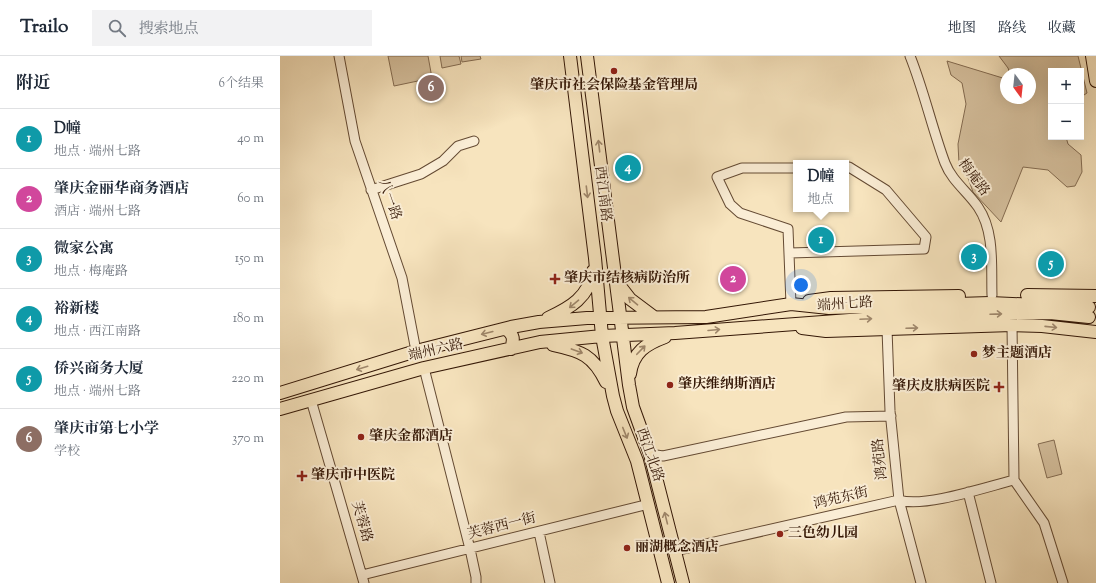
<!DOCTYPE html>
<html lang="zh">
<head>
<meta charset="utf-8">
<style>
	:root { --surface:#fff; --page:#f2f2f3; --text:#1f2937; --muted:#747a83; --line:#e0e1e3; --accent:#0f766e }
	body { margin:0; font-family:"Sorts Mill Goudy","Noto Serif SC",serif; background:var(--page); color:var(--text) }
	.controls { position:absolute; right:12px; top:12px; display:grid; overflow:hidden; border-radius:0px; box-shadow:0 4px 16px #0002 }
	.controls button { width:36px; height:36px; display:grid; place-items:center; padding:0; border:0; border-bottom:1px solid var(--line); background:var(--surface); color:var(--text); font:20px sans-serif }
	.compass { position:absolute; left:720px; top:12px; width:36px; height:36px; border-radius:50%; background:var(--surface); box-shadow:0 4px 16px #0002; rotate:165deg }
	.you { position:absolute; left:521px; top:229px; width:14px; height:14px; margin:-10px; border:3px solid #fff; border-radius:50%; background:#1a73e8; box-shadow:0 0 0 6px #1a73e833 }
	.badge { display:grid; place-items:center; width:26px; height:26px; border-radius:50%; background:var(--accent); color:#fff; font-size:13px; font-weight:700 }
	.pin { position:absolute; translate:-50% -50%; border:2px solid #fff; box-shadow:0 1px 4px #0006 }
	.popup { position:absolute; left:513px; top:104px; width:56px; height:52px; box-sizing:border-box; display:grid; place-content:center; border-radius:0px; background:var(--surface); filter:drop-shadow(0 1px 3px #0005); font-size:13px; white-space:nowrap; color:var(--muted) }
	.popup b { font-size:15px; color:var(--text) }
	.popup::after { content:''; position:absolute; left:50%; top:100%; margin-left:-8px; border:8px solid transparent; border-top-color:var(--surface) }
	.list { margin:0; padding:0; list-style:none }
	h2 { display:flex; justify-content:space-between; align-items:center; height:52px; margin:0; padding:0 16px; font-size:17px }
	h2 small { font-size:13px; font-weight:400; color:var(--muted) }
	.list li { display:grid; grid-template-columns:26px 1fr auto; gap:12px; align-items:center; box-sizing:border-box; height:60px; padding:0 16px; border-top:1px solid var(--line) }
	.list b { display:block; font-size:15px; white-space:nowrap }
	.list p { margin:0; font-size:13px; white-space:nowrap; color:var(--muted) }
	.list em { font-size:13px; font-style:normal; color:var(--muted) }
	.icon { flex:none; width:22px; height:22px; fill:none; stroke:currentColor; stroke-width:2; stroke-linecap:round; stroke-linejoin:round }
	.map { position:relative; flex:none; width:816px; height:527px; overflow:hidden }
	header { display:flex; align-items:center; gap:24px; box-sizing:border-box; height:56px; padding:0 20px; background:var(--surface); border-bottom:1px solid var(--line) }
	header strong { font-size:19px }
	nav { display:flex; gap:22px; margin-inline-start:auto; font-size:14px }
	.search { width:280px; height:36px; background:var(--page); display:flex; align-items:center; gap:10px; box-sizing:border-box; padding:0 14px; border-radius:0px; color:var(--muted); font-size:15px }
	main { display:flex }
	aside { flex:1; background:var(--surface) }
	.map>svg:first-child { display:block }
	.green { fill:#d6c19f; stroke:#846c52 }
	.lines { fill:none; stroke-linecap:round; stroke-linejoin:round }
	.minor-casing { stroke:#644a33; stroke-width:11 }
	.major-casing { stroke:#331605; stroke-width:14 }
	.minor { stroke:#faedd5; stroke-width:9 }
	.major { stroke:#f7e4be; stroke-width:12 }
	.oneway { stroke:#9f876b }
	.poi-dot { fill:#8f2418; stroke:#faedd5; stroke-width:1.5 }
	.labels { text-anchor:middle; dominant-baseline:central; stroke-width:4; stroke-linejoin:round; paint-order:stroke }
	.poi-label { font-size:14px; font-weight:bold; fill:#331605; stroke:#faedd5; text-anchor:start }
	.street-label { font-size:14px; fill:#331605; stroke:#faedd5 }
</style>
</head>
<body>
<header>
<strong>Trailo</strong>
<div class="search"><svg class="icon" aria-label="search" viewBox="0 0 24 24"><circle cx="10" cy="10" r="6"/><path d="M15 15l6 6"/></svg>搜索地点</div>
<nav><a>地图</a><a>路线</a><a>收藏</a></nav>
</header>
<main>
<aside>
<h2>附近<small>6个结果</small></h2>
<ul class="list">
<li><span class="badge" style="background:#0f9aa8">1</span><div><b>D幢</b><p>地点 · 端州七路</p></div><em>40 m</em></li>
<li><span class="badge" style="background:#d1479c">2</span><div><b>肇庆金丽华商务酒店</b><p>酒店 · 端州七路</p></div><em>60 m</em></li>
<li><span class="badge" style="background:#0f9aa8">3</span><div><b>微家公寓</b><p>地点 · 梅庵路</p></div><em>150 m</em></li>
<li><span class="badge" style="background:#0f9aa8">4</span><div><b>裕新楼</b><p>地点 · 西江南路</p></div><em>180 m</em></li>
<li><span class="badge" style="background:#0f9aa8">5</span><div><b>侨兴商务大厦</b><p>地点 · 端州七路</p></div><em>220 m</em></li>
<li><span class="badge" style="background:#8d6e63">6</span><div><b>肇庆市第七小学</b><p>学校</p></div><em>370 m</em></li>
</ul>
</aside>
<div class="map">
<svg width="816" height="527" viewBox="0 0 816 527">
	<rect width="100%" height="100%" fill="#f7e4be"/>
	<filter id="stains"><feTurbulence type="fractalNoise" baseFrequency=".005" numOctaves="4"/><feColorMatrix values="0 0 0 0 .2 0 0 0 0 .09 0 0 0 0 .02 0 0 0 .5 -.17"/></filter>
	<radialGradient id="worn" r=".72"><stop offset=".6" stop-color="#630" stop-opacity="0"/><stop offset="1" stop-color="#630" stop-opacity=".3"/></radialGradient>
	<path class="green" d="M 108,0 L 148,0 L 152,22 L 114,30 Z
		M 160,0 L 179,0 L 181,8 L 162,12 Z
		M 181,0 L 200,0 L 201,3 L 182,6 Z
		M 719,0 L 798,0 L 807,37 L 801,41 L 801,15 L 771,15 L 771,81 L 786,81 L 788,88 L 801,99 L 802,116 L 795,130 L 787,131 L 768,114 L 743,111 L 721,166 L 693,136 L 688,122 L 694,116 L 679,108 L 678,88 L 686,48 L 682,27 L 671,19 L 667,5 L 726,23 L 726,42 L 750,42 L 750,18 L 730,18 L 728,12 Z
		M 774,384 L 782,418 L 767,422 L 758,388 Z"/>
	<g class="lines">
		<g class="minor-casing">
			<path id="minor" d="M 59,0 L 75,85 L 122,222 L 136,295
				M 630,0 C 644,35 652,72 665,107 C 672,125 687,135 698,151 C 715,176 711,210 712,239
				M 91,134 L 141,118 L 163,105 L 178,90 L 194,85
				M 510,197 L 644,193 L 646,181 L 606,134 L 569,111 L 566,111
				M 511,248 L 508,173 L 460,157 L 450,148 L 437,121 L 462,112 L 516,112
				M 732,269 L 734,424 L 764,467 L 783,527
				M 607,273 L 610,355 L 619,444 L 641,527
				M 144,312 L 190,493 L 196,521 L 196,527
				M 31,344 L 84,527
				M 370,398 L 383,400 L 566,361 L 611,360
				M 688,436 L 711,527
				M 259,476 L 270,527
				M 395,495 L 619,444 C 644,452 706,431 734,424
				M 82,519 L 369,448"/>
		</g>
		<g class="major-casing">
			<path id="major" d="M 290,0 L 315,202 L 322,280 L 333,340 L 337,355 L 357,405 L 388,527
				M 307,0 L 349,329 L 353,351 L 370,398 L 403,527
				M 812,0 L 816,25
				M 336,225 L 350,243 L 374,261
				M 747,239 L 816,240
				M 529,245 L 551,242 L 679,240
				M 268,262 C 290,252 309,241 313,215
				M 522,272 L 546,275 L 732,269 L 762,270 L 816,276
				M 226,273 C 234,279 234,283 231,293
				M 273,289 C 301,295 313,299 326,326
				M 350,318 C 353,296 366,288 385,281
				M 0,337 L 136,295 L 231,271 L 259,266 L 307,262 L 426,261 L 511,248 L 549,252 L 710,247 L 809,251
				M 0,353 L 144,312 L 260,286 L 322,280 L 395,277 L 610,261 L 770,257 L 809,261"/>
		</g>
		<use href="#minor" class="minor"/>
		<use href="#major" class="major"/>
	</g>
	<defs><path id="oneway-shaft" d="M-6 0H5M1.5-3L5.5 0L1.5 3" fill="none" stroke-width="1.6" stroke-linecap="round" stroke-linejoin="round"/></defs>
	<g class="oneway">
		<use href="#oneway-shaft" transform="translate(319 90) rotate(-97)"/>
		<use href="#oneway-shaft" transform="translate(307 136) rotate(83)"/>
		<use href="#oneway-shaft" transform="translate(353 245) rotate(-140)"/>
		<use href="#oneway-shaft" transform="translate(294 248) rotate(140)"/>
		<use href="#oneway-shaft" transform="translate(716 258) rotate(-2)"/>
		<use href="#oneway-shaft" transform="translate(586 263) rotate(-3)"/>
		<use href="#oneway-shaft" transform="translate(771 271) rotate(6)"/>
		<use href="#oneway-shaft" transform="translate(632 272) rotate(-2)"/>
		<use href="#oneway-shaft" transform="translate(434 274) rotate(-5)"/>
		<use href="#oneway-shaft" transform="translate(207 277) rotate(166)"/>
		<use href="#oneway-shaft" transform="translate(361 294) rotate(-46)"/>
		<use href="#oneway-shaft" transform="translate(297 295) rotate(20)"/>
		<use href="#oneway-shaft" transform="translate(82 312) rotate(163)"/>
		<use href="#oneway-shaft" transform="translate(345 377) rotate(68)"/>
		<use href="#oneway-shaft" transform="translate(386 462) rotate(-104)"/>
	</g>
	<g class="poi-dot">
		<circle cx="334" cy="15" r="4"/>
		<path d="M273 217h4v4h4v4h-4v4h-4v-4h-4v-4h4z"/>
		<circle cx="694" cy="298" r="4"/>
		<circle cx="390" cy="329" r="4"/>
		<path d="M717 325h4v4h4v4h-4v4h-4v-4h-4v-4h4z"/>
		<circle cx="81" cy="381" r="4"/>
		<path d="M20 414h4v4h4v4h-4v4h-4v-4h-4v-4h4z"/>
		<circle cx="500" cy="478" r="4"/>
		<circle cx="347" cy="492" r="4"/>
	</g>
	<g class="labels">
		<g class="poi-label">
			<text x="334" y="30" text-anchor="middle">肇庆市社会保险基金管理局</text>
			<text x="284" y="223">肇庆市结核病防治所</text>
			<text x="702" y="298">梦主题酒店</text>
			<text x="398" y="329">肇庆维纳斯酒店</text>
			<text x="710" y="331" text-anchor="end">肇庆皮肤病医院</text>
			<text x="89" y="381">肇庆金都酒店</text>
			<text x="31" y="420">肇庆市中医院</text>
			<text x="508" y="478">三色幼儿园</text>
			<text x="355" y="492">丽湖概念酒店</text>
		</g>
		<g class="street-label">
			<text transform="translate(693 122) rotate(53)">梅庵路</text>
			<text transform="translate(322 138) rotate(83)">西江南路</text>
			<text transform="translate(109 144) rotate(71)">八一路</text>
			<text transform="translate(565 249) rotate(-4)">端州七路</text>
			<text transform="translate(156 295) rotate(-13)">端州六路</text>
			<text transform="translate(369 399) rotate(71)">西江北路</text>
			<text transform="translate(601 403) rotate(-96)">鸿苑路</text>
			<text transform="translate(561 443) rotate(-13)">鸿苑东街</text>
			<text transform="translate(81 466) rotate(74)">芙蓉路</text>
			<text transform="translate(222 471) rotate(-14)">芙蓉西一街</text>
		</g>
	</g>
	<rect width="100%" height="100%" filter="url(#stains)"/>
	<rect width="100%" height="100%" fill="url(#worn)"/>
</svg>
<div class="controls">
<button>+</button>
<button>−</button>
</div>
<svg class="compass" viewBox="-18 -18 36 36"><path d="M0-13l5 13h-10z" fill="#e53935"/><path d="M0 13l5-13h-10z" fill="#747a83"/></svg>
<div class="you"></div>
<div class="pin badge" style="left:541px;top:184px;background:#0f9aa8">1</div>
<div class="popup"><b>D幢</b>地点</div>
<div class="pin badge" style="left:453px;top:223px;background:#d1479c">2</div>
<div class="pin badge" style="left:694px;top:201px;background:#0f9aa8">3</div>
<div class="pin badge" style="left:348px;top:112px;background:#0f9aa8">4</div>
<div class="pin badge" style="left:771px;top:208px;background:#0f9aa8">5</div>
<div class="pin badge" style="left:151px;top:32px;background:#8d6e63">6</div>
</div>
</main>
</body>
</html>
